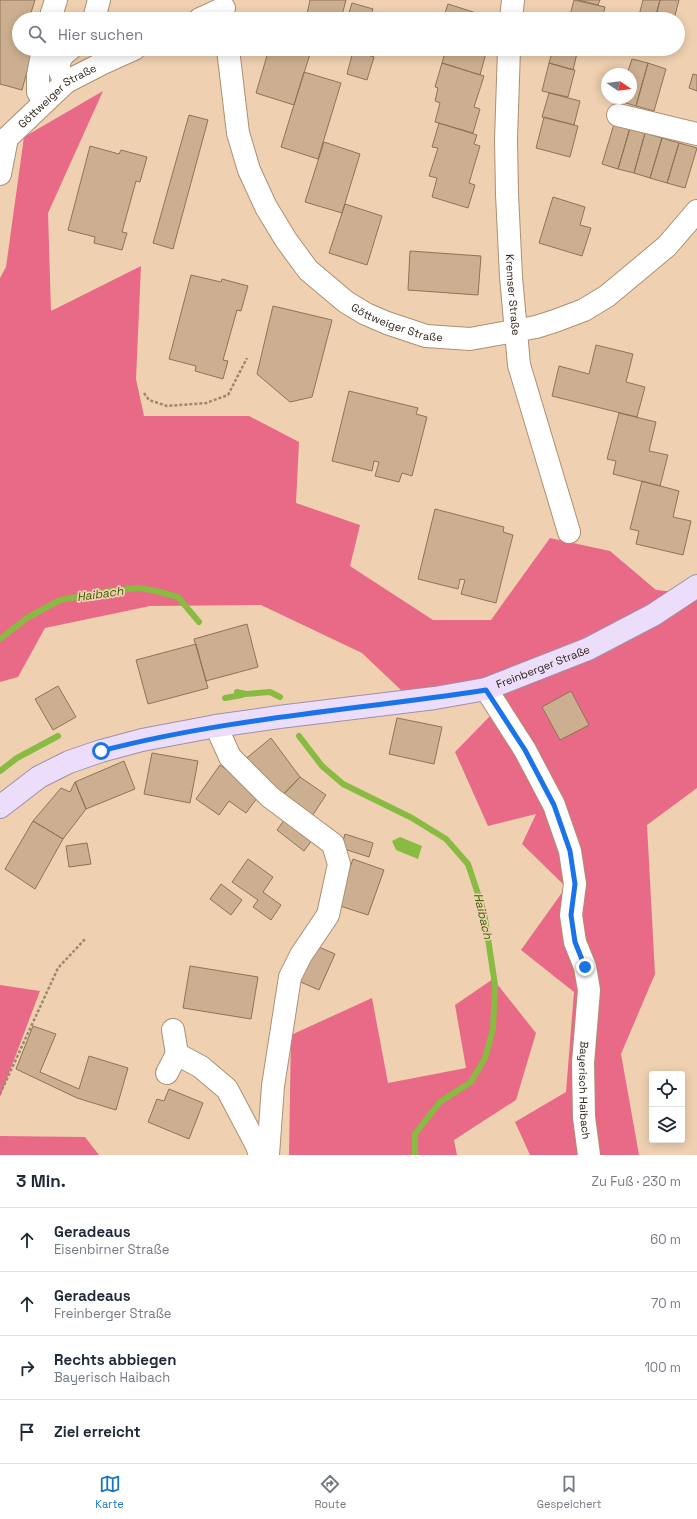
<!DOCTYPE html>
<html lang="de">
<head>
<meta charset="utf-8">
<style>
	:root { --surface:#fff; --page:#f6f6f7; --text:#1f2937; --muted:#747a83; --line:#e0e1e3; --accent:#1678c4 }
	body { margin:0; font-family:"Space Grotesk",sans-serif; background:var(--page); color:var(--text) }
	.controls { position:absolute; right:12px; bottom:12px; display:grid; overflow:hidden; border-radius:4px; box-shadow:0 2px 10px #0003 }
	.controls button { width:36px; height:36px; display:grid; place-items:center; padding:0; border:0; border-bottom:1px solid var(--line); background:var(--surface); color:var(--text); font:20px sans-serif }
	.compass { position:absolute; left:601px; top:68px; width:36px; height:36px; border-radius:50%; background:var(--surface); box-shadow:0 2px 10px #0003; rotate:103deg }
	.stop { position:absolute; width:12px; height:12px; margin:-9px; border:3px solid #1a73e8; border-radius:50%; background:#fff }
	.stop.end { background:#1a73e8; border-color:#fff; box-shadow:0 1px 4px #0008 }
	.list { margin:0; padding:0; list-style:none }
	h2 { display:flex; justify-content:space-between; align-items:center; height:52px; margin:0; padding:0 16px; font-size:17px }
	h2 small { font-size:13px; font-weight:400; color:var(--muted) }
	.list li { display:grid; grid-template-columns:26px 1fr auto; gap:12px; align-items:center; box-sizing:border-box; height:64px; padding:0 16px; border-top:1px solid var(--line) }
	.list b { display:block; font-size:15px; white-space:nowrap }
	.list p { margin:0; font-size:13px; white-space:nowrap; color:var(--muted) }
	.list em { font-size:13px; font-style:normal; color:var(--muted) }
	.icon { flex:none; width:22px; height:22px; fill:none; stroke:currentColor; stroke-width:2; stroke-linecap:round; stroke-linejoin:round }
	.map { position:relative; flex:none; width:697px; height:1155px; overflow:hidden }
	.search { position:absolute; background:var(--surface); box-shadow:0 2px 10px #0003; left:12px; right:12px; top:12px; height:44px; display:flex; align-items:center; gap:10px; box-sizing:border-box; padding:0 14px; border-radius:22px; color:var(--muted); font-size:15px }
	.sheet { height:308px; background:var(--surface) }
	nav { display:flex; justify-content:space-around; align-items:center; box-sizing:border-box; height:56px; border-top:1px solid var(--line); background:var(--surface); font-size:11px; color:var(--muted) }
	nav a { display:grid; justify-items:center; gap:2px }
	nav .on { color:var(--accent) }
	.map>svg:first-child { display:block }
	.forest { fill:#e86a86 }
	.water { fill:#89ba42 }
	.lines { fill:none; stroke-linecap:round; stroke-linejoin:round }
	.stream { stroke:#89ba42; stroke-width:6 }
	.building { fill:#ccaf90; stroke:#8e7356 }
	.minor-casing { stroke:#ac9072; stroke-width:24 }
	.major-casing { stroke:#a28fa8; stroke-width:24 }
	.path { stroke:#9d876f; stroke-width:2.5; stroke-dasharray:3 2; stroke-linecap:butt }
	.minor { stroke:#fff; stroke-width:22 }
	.major { stroke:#ecdefa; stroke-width:22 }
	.route { stroke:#1a73e8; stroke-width:5 }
	.labels { text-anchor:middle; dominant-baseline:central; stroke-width:3.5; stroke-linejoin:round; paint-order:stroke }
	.street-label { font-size:11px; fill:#2f2418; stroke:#efd1b1 }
	.water-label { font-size:12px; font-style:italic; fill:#3f5d05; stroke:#efd1b1 }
</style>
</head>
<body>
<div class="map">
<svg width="697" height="1155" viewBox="0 0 697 1155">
	<rect width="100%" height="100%" fill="#efd1b1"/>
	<path class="forest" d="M 103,91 L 48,213 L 51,311 L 141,266 L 136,379 L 144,416 L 249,416 L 299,442 L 296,503 L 360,525 L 350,566 L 433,620 L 491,620 L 550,538 L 610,551 L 656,590 L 697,594 L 697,788 L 647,825 L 655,974 L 621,1054 L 639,1155 L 530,1155 L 515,1122 L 566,1092 L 574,992 L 521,950 L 566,887 L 522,844 L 536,814 L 488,826 L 455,752 L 490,716 L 493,678 L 402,691 L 362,653 L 261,605 L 150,606 L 45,628 L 18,677 L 0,682 L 0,278 L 6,267 L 24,137 Z
		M 493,979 L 536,1033 L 516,1100 L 454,1140 L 457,1155 L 289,1155 L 291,1035 L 372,998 L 388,1083 L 466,1068 L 455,1005 Z
		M 0,985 L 40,991 L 0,1097 Z
		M 0,1136 L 85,1137 L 99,1155 L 0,1155 Z"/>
	<path class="water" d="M 400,837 L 422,846 L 418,859 L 396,850 L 392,841 Z"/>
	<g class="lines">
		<path class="stream" d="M 0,639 L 27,618 L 60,600 L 110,591 L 139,588 L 156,591 L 178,597 L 199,622
			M 237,692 L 246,694 L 270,692 L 280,697
			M 225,698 L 242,695
			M 299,736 L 322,766 L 343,784 L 412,818 L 446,839 L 468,864 L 484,912 L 495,985 L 493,1029 L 485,1058 L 471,1082 L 440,1102 L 415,1134 L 415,1155
			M 0,771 L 17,758 L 58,736"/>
	</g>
	<path class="building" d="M 0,0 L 35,0 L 29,19 L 19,19 L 19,49 L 32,53 L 22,90 L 0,84 Z
		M 310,0 L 346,0 L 341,19 L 306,19 Z
		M 574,0 L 605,7 L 602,19 L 569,19 Z
		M 578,0 L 600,0 L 598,5 Z
		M 643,0 L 660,0 L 655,19 L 638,19 Z
		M 660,0 L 679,0 L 674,19 L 655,19 Z
		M 352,3 L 373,9 L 370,19 L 347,19 Z
		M 448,4 L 489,17 L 489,19 L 443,19 Z
		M 269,49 L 295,49 L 310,54 L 294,105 L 256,93 Z
		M 344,49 L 367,49 L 365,54 L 374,57 L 367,80 L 347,74 L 352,55 L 343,52 Z
		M 446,49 L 480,49 L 479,50 L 486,53 L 480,75 L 442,63 Z
		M 553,49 L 578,49 L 573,70 L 549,63 Z
		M 632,59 L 648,63 L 636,106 L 619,101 L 620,98 L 631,98 L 631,74 L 627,74 Z
		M 442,63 L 484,76 L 474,107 L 480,109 L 473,133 L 435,122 L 440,103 L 435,101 L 438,88 L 435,87 Z
		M 549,63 L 575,70 L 568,97 L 542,91 Z
		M 648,63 L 666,69 L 654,111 L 636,106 Z
		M 304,72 L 341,83 L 318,159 L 281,147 Z
		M 693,74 L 697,75 L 697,91 L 689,88 Z
		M 549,93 L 580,101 L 574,125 L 542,117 Z
		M 189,115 L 208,120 L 173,249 L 153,243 Z
		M 544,117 L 578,126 L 570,157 L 536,148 Z
		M 439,123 L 477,135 L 474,144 L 480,146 L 469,183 L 475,185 L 468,208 L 432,197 L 437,178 L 429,176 L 438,148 L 432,147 Z
		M 614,124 L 630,128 L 618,169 L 602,164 Z
		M 630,128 L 645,133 L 634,173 L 618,169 Z
		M 645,133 L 662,138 L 650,178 L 634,173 Z
		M 662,138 L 679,143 L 667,183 L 650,178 Z
		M 324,142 L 360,154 L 342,213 L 305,202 Z
		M 679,143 L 697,148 L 685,188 L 667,183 Z
		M 90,146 L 119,154 L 121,150 L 147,157 L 140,182 L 136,181 L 122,232 L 127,233 L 122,250 L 94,243 L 95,237 L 68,230 Z
		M 553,197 L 585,207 L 580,225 L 591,228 L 582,256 L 539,243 Z
		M 345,204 L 382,216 L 367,265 L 329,253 Z
		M 410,251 L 481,256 L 478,295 L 408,290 Z
		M 191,275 L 221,282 L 222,279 L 248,286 L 241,311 L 237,310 L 223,360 L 228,361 L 223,379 L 195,371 L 196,366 L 169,359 Z
		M 273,306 L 332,320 L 312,397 L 290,402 L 257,374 Z
		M 596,345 L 633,354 L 626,382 L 645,387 L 637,417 L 552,396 L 559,366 L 589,374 Z
		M 349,391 L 418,408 L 416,414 L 427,417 L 412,476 L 402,473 L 399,482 L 375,476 L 379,462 L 374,461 L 372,471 L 332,461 Z
		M 619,413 L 656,422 L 649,451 L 668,455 L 660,486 L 613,474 L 616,461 L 607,459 Z
		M 642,481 L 679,491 L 673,517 L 691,521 L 683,555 L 636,544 L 639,531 L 630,529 Z
		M 435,509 L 504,527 L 503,532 L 513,535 L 496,603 L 461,594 L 465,580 L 460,579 L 458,589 L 418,579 Z
		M 247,624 L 258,667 L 206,681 L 194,639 Z
		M 196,644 L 208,688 L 148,704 L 136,660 Z
		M 58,686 L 76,717 L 53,730 L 35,699 Z
		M 571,691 L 589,725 L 560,740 L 542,707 Z
		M 397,718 L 442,727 L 434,764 L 389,754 Z
		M 271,738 L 300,777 L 281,797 L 243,761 Z
		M 152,753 L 198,761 L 190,803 L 144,794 Z
		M 124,761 L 135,789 L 86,809 L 75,782 Z
		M 220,765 L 260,794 L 246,813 L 229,801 L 219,815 L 196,799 Z
		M 300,777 L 326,795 L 310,819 L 281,797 Z
		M 75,782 L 86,809 L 63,839 L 33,821 L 61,788 L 70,792 Z
		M 288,815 L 315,836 L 304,851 L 277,830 Z
		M 33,821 L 63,839 L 35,889 L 5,869 Z
		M 345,834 L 373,843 L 369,857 L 341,848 Z
		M 87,843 L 91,864 L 69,867 L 66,846 Z
		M 248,859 L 273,877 L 263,892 L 281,905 L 271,920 L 253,907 L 258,900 L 232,882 Z
		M 353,859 L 384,870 L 368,915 L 337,905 Z
		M 221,884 L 242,900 L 231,915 L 210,899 Z
		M 312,944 L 335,954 L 319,990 L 296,980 Z
		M 190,966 L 258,977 L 251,1019 L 183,1008 Z
		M 33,1026 L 56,1034 L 40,1072 L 79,1089 L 89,1056 L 128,1068 L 116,1110 L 77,1098 L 16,1069 Z
		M 169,1089 L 203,1103 L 189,1139 L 148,1122 L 157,1099 L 164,1101 Z"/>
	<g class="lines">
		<g class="minor-casing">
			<g id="minor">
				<path d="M 50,19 L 56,0"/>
				<path d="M 94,19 L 99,0"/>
				<path d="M 200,19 L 224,8"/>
				<path d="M 511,19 L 513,0"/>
				<path d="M 43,49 L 38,75 L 38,92 L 44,101"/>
				<path id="s1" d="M 228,49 L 238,133 L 249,170 L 266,207 L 286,240 L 308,270 L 346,302 L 366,314 L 387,323 L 426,336 L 470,339 L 536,327 L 555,321 L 584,310 L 607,296 L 667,246 L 697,211"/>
				<path id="s2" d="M 509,49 L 506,140 L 507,194 L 511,277 L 519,365 L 569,532"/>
				<path d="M 66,82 C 56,69 56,59 70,49"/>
				<path d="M 618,115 L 697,134"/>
				<path id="s3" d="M 7,138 L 66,82 L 103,63 L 134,49"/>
				<path d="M 0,174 L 7,138"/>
				<path id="s4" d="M 486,689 L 525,750 L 554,805 L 570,851 L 575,884 L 571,915 L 575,942 L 585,967 L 589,990 L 583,1063 L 584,1117 L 589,1155"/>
				<path d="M 216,726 L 230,757 L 270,797 L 333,844 L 339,864 L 328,915 L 301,955 L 290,977 L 273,1086 L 268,1155"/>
				<path d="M 173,1030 L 177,1054 L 201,1067 L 227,1089 L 257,1146 L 260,1155"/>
				<path d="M 167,1073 L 177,1054"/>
			</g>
		</g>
		<g class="major-casing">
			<g id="major">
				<path id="s5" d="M 0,807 L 39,777 L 69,762 L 101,751 L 142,740 L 216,726 L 279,717 L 435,698 L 486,689 L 588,649 L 653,615 L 697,586"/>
			</g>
		</g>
		<path class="path" d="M 144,393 L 149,400 L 167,406 L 206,403 L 228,395 L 247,358
			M 0,1094 L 58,968 L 86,938"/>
		<use href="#minor" class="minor"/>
		<use href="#major" class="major"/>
	</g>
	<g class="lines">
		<path class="route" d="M 101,751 C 227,718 357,710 486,690 L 525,750 L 554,805 L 570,851 L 575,884 L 571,915 L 575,942 L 585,967"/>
	</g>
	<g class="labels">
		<g class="street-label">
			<text stroke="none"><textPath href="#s3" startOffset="66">Göttweiger Straße</textPath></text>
			<text stroke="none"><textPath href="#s2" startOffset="246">Kremser Straße</textPath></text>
			<text stroke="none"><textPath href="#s1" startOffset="345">Göttweiger Straße</textPath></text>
			<text stroke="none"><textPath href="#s5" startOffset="568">Freinberger Straße</textPath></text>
			<text stroke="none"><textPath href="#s4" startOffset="426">Bayerisch Haibach</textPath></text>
		</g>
		<g class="water-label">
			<text transform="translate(100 594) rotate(-8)">Haibach</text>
			<text transform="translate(483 916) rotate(77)">Haibach</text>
		</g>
	</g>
</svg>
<div class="controls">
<button><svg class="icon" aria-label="locate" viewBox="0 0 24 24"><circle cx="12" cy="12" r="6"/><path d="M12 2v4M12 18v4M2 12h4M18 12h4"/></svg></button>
<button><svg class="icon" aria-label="layers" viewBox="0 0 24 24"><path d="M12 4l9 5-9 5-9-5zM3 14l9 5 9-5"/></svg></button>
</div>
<svg class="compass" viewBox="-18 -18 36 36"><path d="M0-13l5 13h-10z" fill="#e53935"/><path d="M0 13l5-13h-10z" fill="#747a83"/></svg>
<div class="stop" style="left:101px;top:751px"></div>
<div class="stop end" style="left:585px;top:967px"></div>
<div class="search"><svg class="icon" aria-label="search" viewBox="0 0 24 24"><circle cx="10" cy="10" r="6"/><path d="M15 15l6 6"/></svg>Hier suchen</div>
</div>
<section class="sheet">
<h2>3 Min.<small>Zu Fuß · 230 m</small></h2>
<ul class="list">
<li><svg class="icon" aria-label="ahead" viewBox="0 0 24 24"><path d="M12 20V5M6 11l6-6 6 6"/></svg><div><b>Geradeaus</b><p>Eisenbirner Straße</p></div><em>60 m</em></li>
<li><svg class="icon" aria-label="ahead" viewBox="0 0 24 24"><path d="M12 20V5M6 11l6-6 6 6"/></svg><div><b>Geradeaus</b><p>Freinberger Straße</p></div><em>70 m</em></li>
<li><svg class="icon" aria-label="right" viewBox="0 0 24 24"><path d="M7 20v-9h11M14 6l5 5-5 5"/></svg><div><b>Rechts abbiegen</b><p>Bayerisch Haibach</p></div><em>100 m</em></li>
<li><svg class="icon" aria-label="arrive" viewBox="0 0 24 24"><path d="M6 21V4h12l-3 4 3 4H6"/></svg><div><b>Ziel erreicht</b></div></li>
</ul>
</section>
<nav>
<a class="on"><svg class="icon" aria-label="map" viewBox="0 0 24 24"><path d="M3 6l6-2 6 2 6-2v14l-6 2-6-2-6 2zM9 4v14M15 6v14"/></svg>Karte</a>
<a><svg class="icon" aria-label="directions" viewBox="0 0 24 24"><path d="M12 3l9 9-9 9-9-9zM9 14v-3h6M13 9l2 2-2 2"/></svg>Route</a>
<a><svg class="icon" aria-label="saved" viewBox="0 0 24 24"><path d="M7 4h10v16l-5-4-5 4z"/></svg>Gespeichert</a>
</nav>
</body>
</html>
